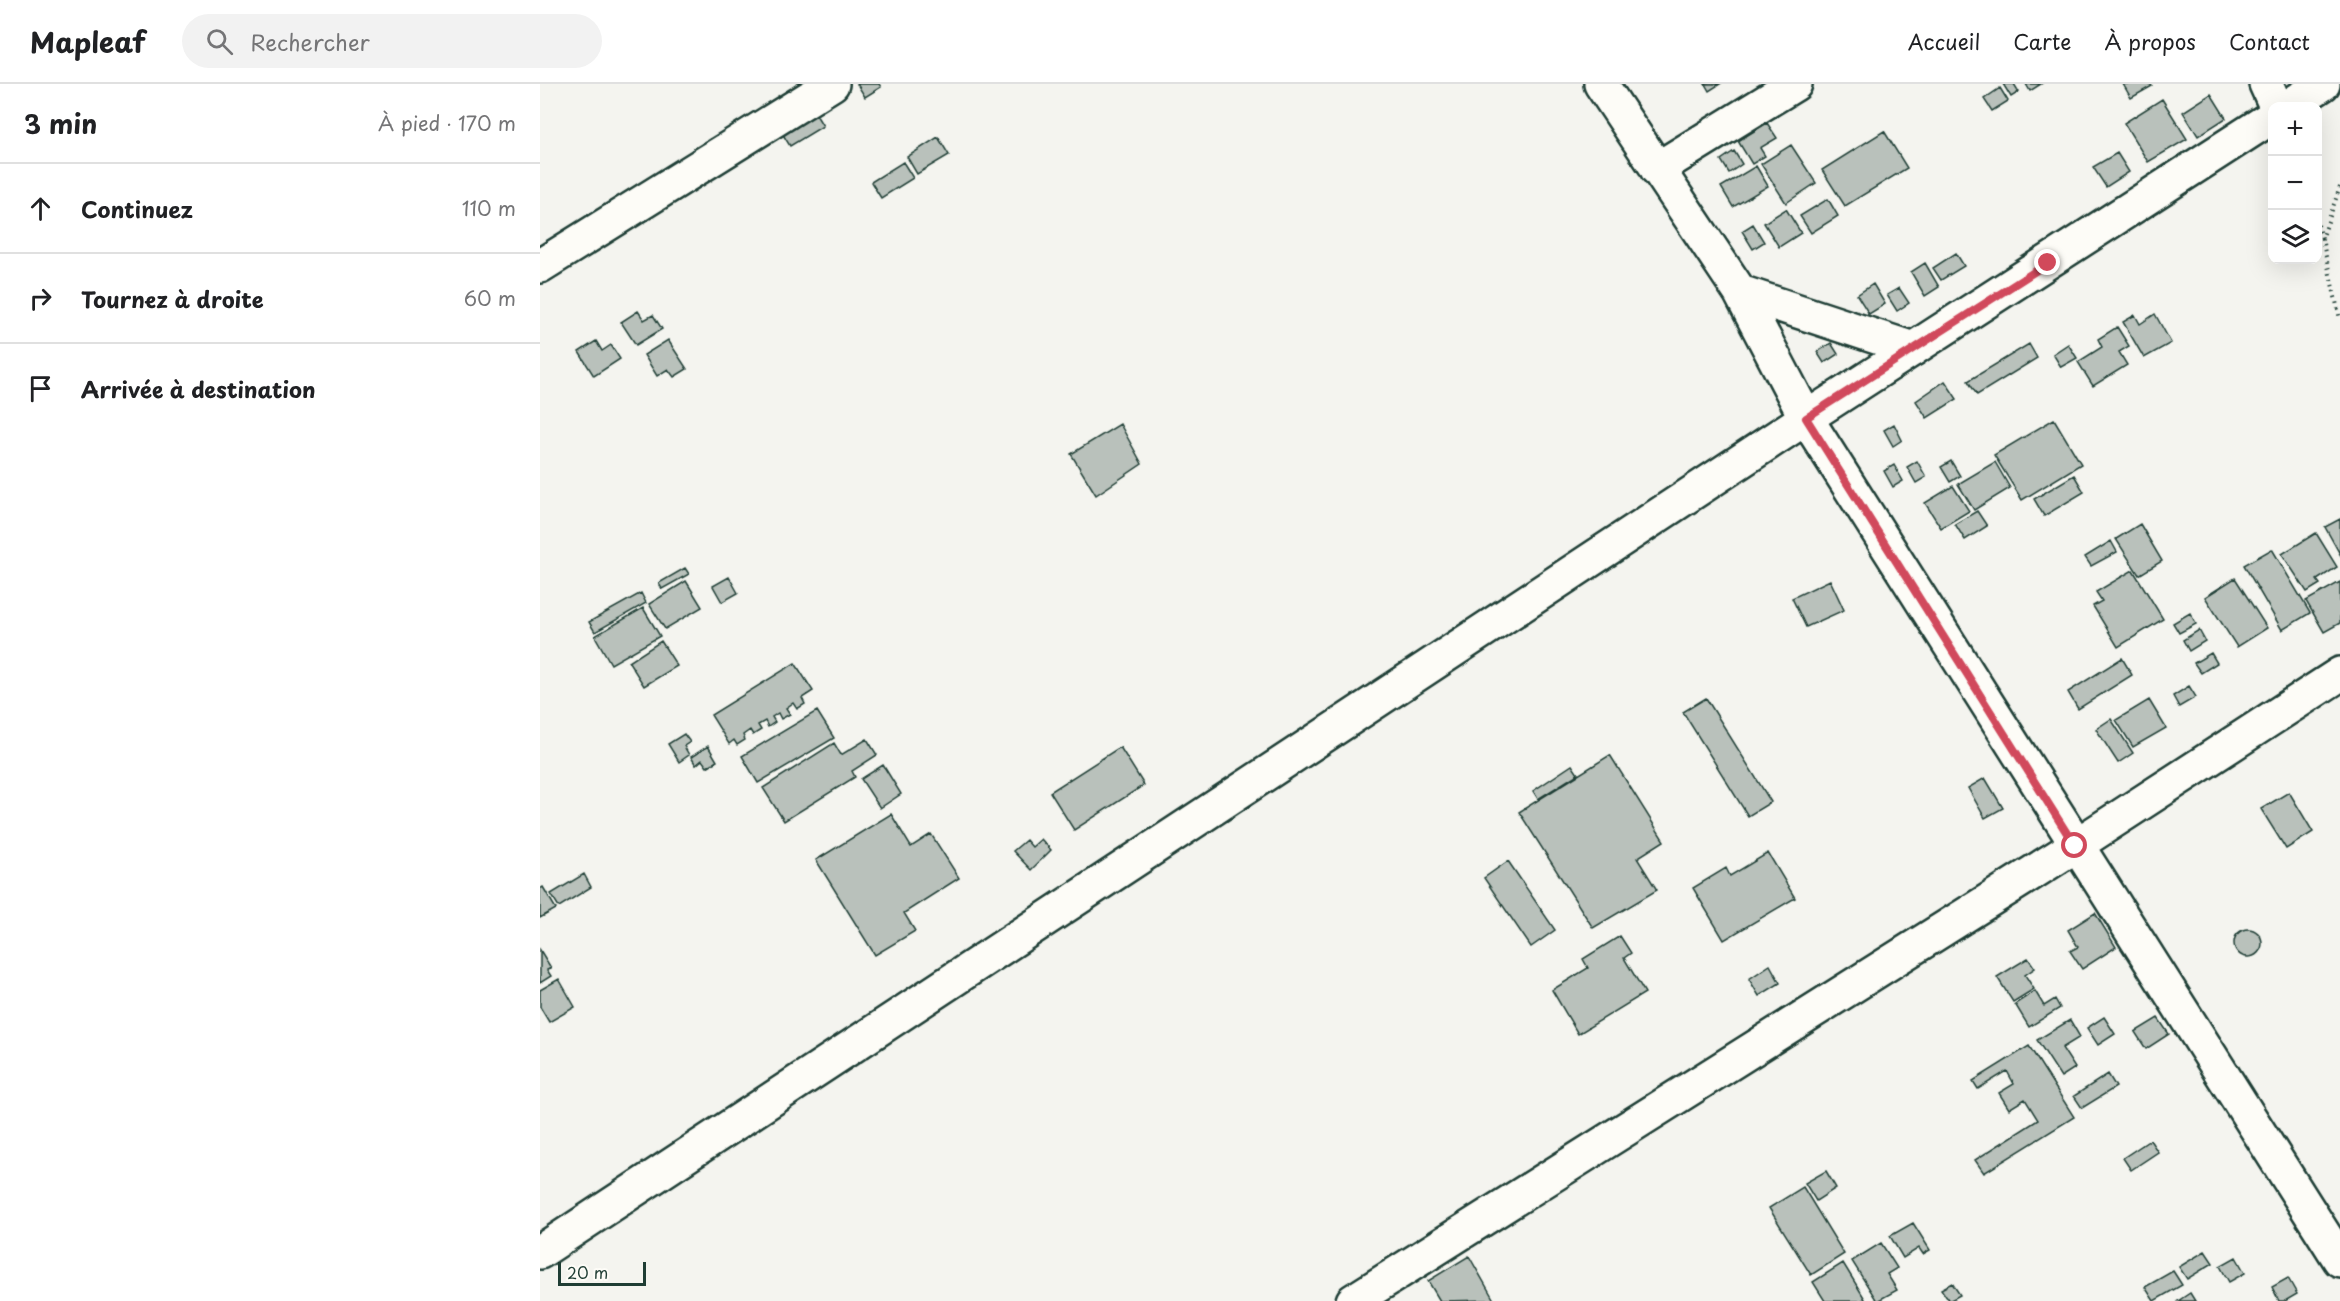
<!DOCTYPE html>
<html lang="fr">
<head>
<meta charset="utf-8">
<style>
	:root { --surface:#fff; --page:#f2f2f2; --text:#202124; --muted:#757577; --line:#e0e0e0 }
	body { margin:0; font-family:"Playpen Sans",sans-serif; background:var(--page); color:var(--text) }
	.controls { position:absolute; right:18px; top:18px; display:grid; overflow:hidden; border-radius:12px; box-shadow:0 6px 24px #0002 }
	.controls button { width:54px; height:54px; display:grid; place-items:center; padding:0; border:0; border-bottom:2px solid var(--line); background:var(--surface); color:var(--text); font:30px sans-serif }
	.scale { position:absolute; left:18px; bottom:15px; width:88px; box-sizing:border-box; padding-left:6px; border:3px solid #1f3d34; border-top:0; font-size:16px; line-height:21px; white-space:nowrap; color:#1f3d34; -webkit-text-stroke:4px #fdfcf7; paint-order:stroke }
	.stop { position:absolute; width:18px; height:18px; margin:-14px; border:4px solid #d1495b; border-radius:50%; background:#fff }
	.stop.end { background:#d1495b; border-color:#fff; box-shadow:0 2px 6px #0008 }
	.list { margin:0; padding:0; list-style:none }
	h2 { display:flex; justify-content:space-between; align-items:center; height:78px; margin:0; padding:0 24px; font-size:26px }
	h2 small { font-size:20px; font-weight:400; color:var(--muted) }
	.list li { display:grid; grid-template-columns:39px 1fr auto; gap:18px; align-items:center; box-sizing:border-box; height:90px; padding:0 24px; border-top:2px solid var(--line) }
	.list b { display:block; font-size:22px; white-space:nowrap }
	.list em { font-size:20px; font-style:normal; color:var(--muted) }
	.icon { flex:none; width:33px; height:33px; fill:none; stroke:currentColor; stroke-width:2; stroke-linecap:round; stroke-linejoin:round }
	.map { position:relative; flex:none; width:1800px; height:1217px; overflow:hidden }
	header { display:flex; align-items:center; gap:36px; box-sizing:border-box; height:84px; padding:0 30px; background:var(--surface); border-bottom:2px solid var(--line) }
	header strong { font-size:28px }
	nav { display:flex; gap:33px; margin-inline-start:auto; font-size:21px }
	.search { width:420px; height:54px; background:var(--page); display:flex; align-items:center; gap:15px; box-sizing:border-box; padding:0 21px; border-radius:33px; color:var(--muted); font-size:22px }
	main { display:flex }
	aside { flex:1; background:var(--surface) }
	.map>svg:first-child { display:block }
	.building { fill:#b9c1bb; stroke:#1f3d34; stroke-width:1.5 }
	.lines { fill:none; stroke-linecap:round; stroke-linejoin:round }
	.minor-casing { stroke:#1f3d34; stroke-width:38 }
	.major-casing { stroke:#1f3d34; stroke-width:38 }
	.path { stroke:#1f3d34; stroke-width:4; stroke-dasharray:1.5 4.5; stroke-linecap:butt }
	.minor { stroke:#fdfcf7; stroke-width:33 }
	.major { stroke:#fdfcf7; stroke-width:33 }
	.route { stroke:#d1495b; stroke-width:8 }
</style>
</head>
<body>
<header>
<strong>Mapleaf</strong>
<div class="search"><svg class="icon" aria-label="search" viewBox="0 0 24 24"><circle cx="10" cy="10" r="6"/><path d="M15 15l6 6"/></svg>Rechercher</div>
<nav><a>Accueil</a><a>Carte</a><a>À propos</a><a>Contact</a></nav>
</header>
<main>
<aside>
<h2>3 min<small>À pied · 170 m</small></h2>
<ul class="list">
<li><svg class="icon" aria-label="ahead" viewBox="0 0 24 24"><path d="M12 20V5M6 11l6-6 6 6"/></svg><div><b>Continuez</b></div><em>110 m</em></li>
<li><svg class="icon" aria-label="right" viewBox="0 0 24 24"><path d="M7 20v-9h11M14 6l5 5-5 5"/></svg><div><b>Tournez à droite</b></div><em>60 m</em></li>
<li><svg class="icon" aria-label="arrive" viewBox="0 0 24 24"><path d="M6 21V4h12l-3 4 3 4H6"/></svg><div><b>Arrivée à destination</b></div></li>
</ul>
</aside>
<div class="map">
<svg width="1800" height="1217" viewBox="0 0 1800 1217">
	<rect width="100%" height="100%" fill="#f4f4ef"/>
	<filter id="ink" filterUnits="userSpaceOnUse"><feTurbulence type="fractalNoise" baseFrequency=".0167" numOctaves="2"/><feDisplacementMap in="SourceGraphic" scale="12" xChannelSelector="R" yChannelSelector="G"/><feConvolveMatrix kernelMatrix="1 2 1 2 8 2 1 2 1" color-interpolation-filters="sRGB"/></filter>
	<g filter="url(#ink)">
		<path class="building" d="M 317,0 L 339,0 L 341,3 L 325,13 Z
			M 1165,0 L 1180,0 L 1169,7 Z
			M 1463,0 L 1474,0 L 1479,8 L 1471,13 Z
			M 1486,0 L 1501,0 L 1490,7 Z
			M 1583,0 L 1610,0 L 1612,2 L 1591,14 Z
			M 1460,4 L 1468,17 L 1452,27 L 1444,15 Z
			M 1671,10 L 1686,34 L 1658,52 L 1643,28 Z
			M 1622,15 L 1647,55 L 1608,78 L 1584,39 Z
			M 275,29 L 283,42 L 250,62 L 242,49 Z
			M 1227,39 L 1237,54 L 1220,64 L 1225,72 L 1212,80 L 1198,57 Z
			M 1344,47 L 1367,84 L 1305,122 L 1282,86 Z
			M 398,53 L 409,71 L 377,90 L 367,73 Z
			M 1251,61 L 1276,99 L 1246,119 L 1221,80 Z
			M 1194,67 L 1202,80 L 1189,89 L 1181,76 Z
			M 1577,69 L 1589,88 L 1566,103 L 1553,83 Z
			M 363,78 L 373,94 L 341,114 L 331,98 Z
			M 1216,82 L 1228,102 L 1193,123 L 1181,103 Z
			M 1288,115 L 1298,132 L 1271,149 L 1260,132 Z
			M 1246,125 L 1261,149 L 1239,163 L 1224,139 Z
			M 1213,140 L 1224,158 L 1213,165 L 1202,147 Z
			M 1416,169 L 1424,182 L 1401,196 L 1393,184 Z
			M 1385,179 L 1399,203 L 1385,212 L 1371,188 Z
			M 1333,200 L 1345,220 L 1329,230 L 1317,211 Z
			M 1359,204 L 1369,219 L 1357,227 L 1347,211 Z
			M 98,227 L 104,236 L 113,231 L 122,245 L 96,261 L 81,238 Z
			M 1615,230 L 1631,259 L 1604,274 L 1583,238 L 1595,231 L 1600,240 Z
			M 1577,243 L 1589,262 L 1579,268 L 1587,281 L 1553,302 L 1538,278 L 1562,263 L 1558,255 Z
			M 128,256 L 147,285 L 134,293 L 128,285 L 117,292 L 104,271 Z
			M 56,257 L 62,267 L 71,261 L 80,275 L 54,292 L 39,268 Z
			M 1291,259 L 1298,270 L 1284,279 L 1277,268 Z
			M 1489,260 L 1497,274 L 1437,311 L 1428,297 Z
			M 1528,260 L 1537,274 L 1521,283 L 1513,270 Z
			M 1405,297 L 1417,315 L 1387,334 L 1376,317 Z
			M 1514,335 L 1541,380 L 1482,416 L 1454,371 Z
			M 580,340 L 602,380 L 556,411 L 531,370 Z
			M 1354,340 L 1362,356 L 1353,362 L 1344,346 Z
			M 1377,377 L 1386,393 L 1376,399 L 1367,383 Z
			M 1411,377 L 1420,392 L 1410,398 L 1401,383 Z
			M 1455,378 L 1470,404 L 1434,426 L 1418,400 Z
			M 1354,381 L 1363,397 L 1353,403 L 1344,387 Z
			M 1534,391 L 1544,408 L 1504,432 L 1494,415 Z
			M 1413,402 L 1429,427 L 1401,444 L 1385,419 Z
			M 1437,427 L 1447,442 L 1425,456 L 1415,440 Z
			M 1800,435 L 1800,470 L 1785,443 Z
			M 1600,440 L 1622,477 L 1599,491 L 1576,455 Z
			M 1776,449 L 1797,483 L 1777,496 L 1780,500 L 1767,508 L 1742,470 Z
			M 1571,457 L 1577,468 L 1551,482 L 1545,473 Z
			M 1732,465 L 1770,529 L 1742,546 L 1704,481 Z
			M 145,484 L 149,490 L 122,505 L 119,499 Z
			M 1593,486 L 1623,535 L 1578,563 L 1553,522 L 1562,517 L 1556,508 Z
			M 189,493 L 198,509 L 182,518 L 173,502 Z
			M 1695,494 L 1727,544 L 1697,563 L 1665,513 Z
			M 1290,496 L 1304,526 L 1266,543 L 1252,514 Z
			M 146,497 L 162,523 L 125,545 L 109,520 Z
			M 1800,498 L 1800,539 L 1784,548 L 1766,517 Z
			M 101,509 L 106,519 L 55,548 L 49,538 Z
			M 103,524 L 120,552 L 71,580 L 55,552 Z
			M 1650,529 L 1656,540 L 1639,549 L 1633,539 Z
			M 1659,546 L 1665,557 L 1649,567 L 1643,556 Z
			M 121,557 L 137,582 L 104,602 L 89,578 Z
			M 1671,569 L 1677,579 L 1661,589 L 1654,579 Z
			M 1582,574 L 1592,591 L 1538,625 L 1528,608 Z
			M 255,579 L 273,607 L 262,614 L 265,620 L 257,625 L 253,619 L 246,624 L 250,630 L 241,635 L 238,629 L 232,633 L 235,638 L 228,643 L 225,637 L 218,641 L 221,646 L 213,651 L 210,646 L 203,651 L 205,656 L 197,661 L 194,656 L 189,660 L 171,631 Z
			M 1649,602 L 1656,613 L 1639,623 L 1633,612 Z
			M 1166,614 L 1231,718 L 1208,732 L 1143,628 Z
			M 1609,616 L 1626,644 L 1593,663 L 1576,636 Z
			M 277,627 L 294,654 L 218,699 L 202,672 Z
			M 1571,635 L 1593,669 L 1578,679 L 1556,645 Z
			M 144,650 L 150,658 L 144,662 L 149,671 L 139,678 L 128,660 Z
			M 327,655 L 337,671 L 312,687 L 315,693 L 244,737 L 223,704 L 294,659 L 301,671 Z
			M 168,662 L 177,677 L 167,683 L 162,676 L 156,681 L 151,673 Z
			M 580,663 L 604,701 L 534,746 L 510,708 Z
			M 1070,671 L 1124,757 L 1097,774 L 1117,806 L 1053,844 L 979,728 Z
			M 343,681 L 361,710 L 340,724 L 321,695 Z
			M 1032,681 L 1038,690 L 998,715 L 993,707 Z
			M 1445,694 L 1463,724 L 1445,734 L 1428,704 Z
			M 1749,708 L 1773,748 L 1746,765 L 1721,725 Z
			M 351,730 L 371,763 L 391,750 L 419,794 L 364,829 L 375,847 L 335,871 L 276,776 Z
			M 501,755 L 511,766 L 491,786 L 473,767 L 486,756 L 492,763 Z
			M 1228,769 L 1255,814 L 1184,856 L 1153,804 L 1186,784 L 1190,792 Z
			M 968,777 L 1015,846 L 991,863 L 944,794 Z
			M 44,790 L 51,803 L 19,823 L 11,810 Z
			M 3,803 L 16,825 L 0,834 L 0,805 Z
			M 1555,829 L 1576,863 L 1542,885 L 1530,867 L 1538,863 L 1528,846 Z
			M1694 859a14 14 0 1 1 28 0a14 14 0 1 1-28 0Z
			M 1080,852 L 1091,869 L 1084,874 L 1105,909 L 1038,950 L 1012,906 L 1048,884 L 1043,875 Z
			M 0,866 L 11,884 L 7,886 L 11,892 L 0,899 Z
			M 1488,874 L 1495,884 L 1485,891 L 1494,905 L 1473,918 L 1457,893 Z
			M 1230,881 L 1240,899 L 1219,912 L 1209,895 Z
			M 19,895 L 35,923 L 9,938 L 0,923 L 0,906 Z
			M 1495,907 L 1504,922 L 1515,915 L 1520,924 L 1489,943 L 1475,920 Z
			M 1564,933 L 1575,950 L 1558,961 L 1547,944 Z
			M 1618,934 L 1629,950 L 1606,965 L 1595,948 Z
			M 1530,936 L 1540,953 L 1522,964 L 1535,984 L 1521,993 L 1497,956 Z
			M 1489,962 L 1534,1033 L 1444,1089 L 1435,1076 L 1498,1036 L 1485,1015 L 1469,1025 L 1459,1009 L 1474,1000 L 1467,987 L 1438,1005 L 1433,997 Z
			M 1568,990 L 1576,1003 L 1542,1024 L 1534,1012 Z
			M 1610,1056 L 1618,1068 L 1591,1086 L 1583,1074 Z
			M 1286,1087 L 1296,1104 L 1276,1117 L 1265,1099 Z
			M 1263,1103 L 1304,1170 L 1271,1191 L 1229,1124 Z
			M 1373,1139 L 1390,1166 L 1383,1170 L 1379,1164 L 1363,1174 L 1350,1152 Z
			M 1341,1159 L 1357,1184 L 1347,1190 L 1357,1206 L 1337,1217 L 1312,1177 Z
			M 1665,1167 L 1673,1179 L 1647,1195 L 1639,1183 Z
			M 929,1172 L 954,1216 L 900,1217 L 888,1197 Z
			M 1696,1173 L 1705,1189 L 1689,1198 L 1680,1182 Z
			M 1303,1179 L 1325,1215 L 1321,1217 L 1285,1217 L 1273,1198 Z
			M 1633,1187 L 1642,1201 L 1614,1217 L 1605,1203 Z
			M 1748,1194 L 1757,1210 L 1745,1217 L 1739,1217 L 1732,1203 Z
			M 1412,1199 L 1420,1211 L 1409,1217 L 1401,1205 Z
			M 1650,1209 L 1655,1217 L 1638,1217 Z"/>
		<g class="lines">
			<g class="minor-casing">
				<path id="minor" d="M 1061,0 L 1200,208 L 1266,334 L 1800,1176
					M 1726,0 L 1736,22
					M 1117,85 L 1255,0
					M 0,182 L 292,0
					M 1200,208 L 1373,265
					M 813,1217 L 1535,762 L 1800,590"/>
			</g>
			<g class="major-casing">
				<path id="major" d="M 1749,22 L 1783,0
					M 0,1168 L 1266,334 L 1732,33"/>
			</g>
			<path class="path" d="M 1800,103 L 1782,155 L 1800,235
				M 1778,141 L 1782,154"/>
			<use href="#minor" class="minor"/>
			<use href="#major" class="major"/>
		</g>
	</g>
	<g class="lines" filter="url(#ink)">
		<path class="route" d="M 1508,179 L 1266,334 L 1535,762"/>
	</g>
</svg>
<div class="controls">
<button>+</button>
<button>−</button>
<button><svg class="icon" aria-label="layers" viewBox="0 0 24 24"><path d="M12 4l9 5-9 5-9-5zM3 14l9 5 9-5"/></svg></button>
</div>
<div class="scale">20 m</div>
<div class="stop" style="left:1535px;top:762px"></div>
<div class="stop end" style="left:1508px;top:179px"></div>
</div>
</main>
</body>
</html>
